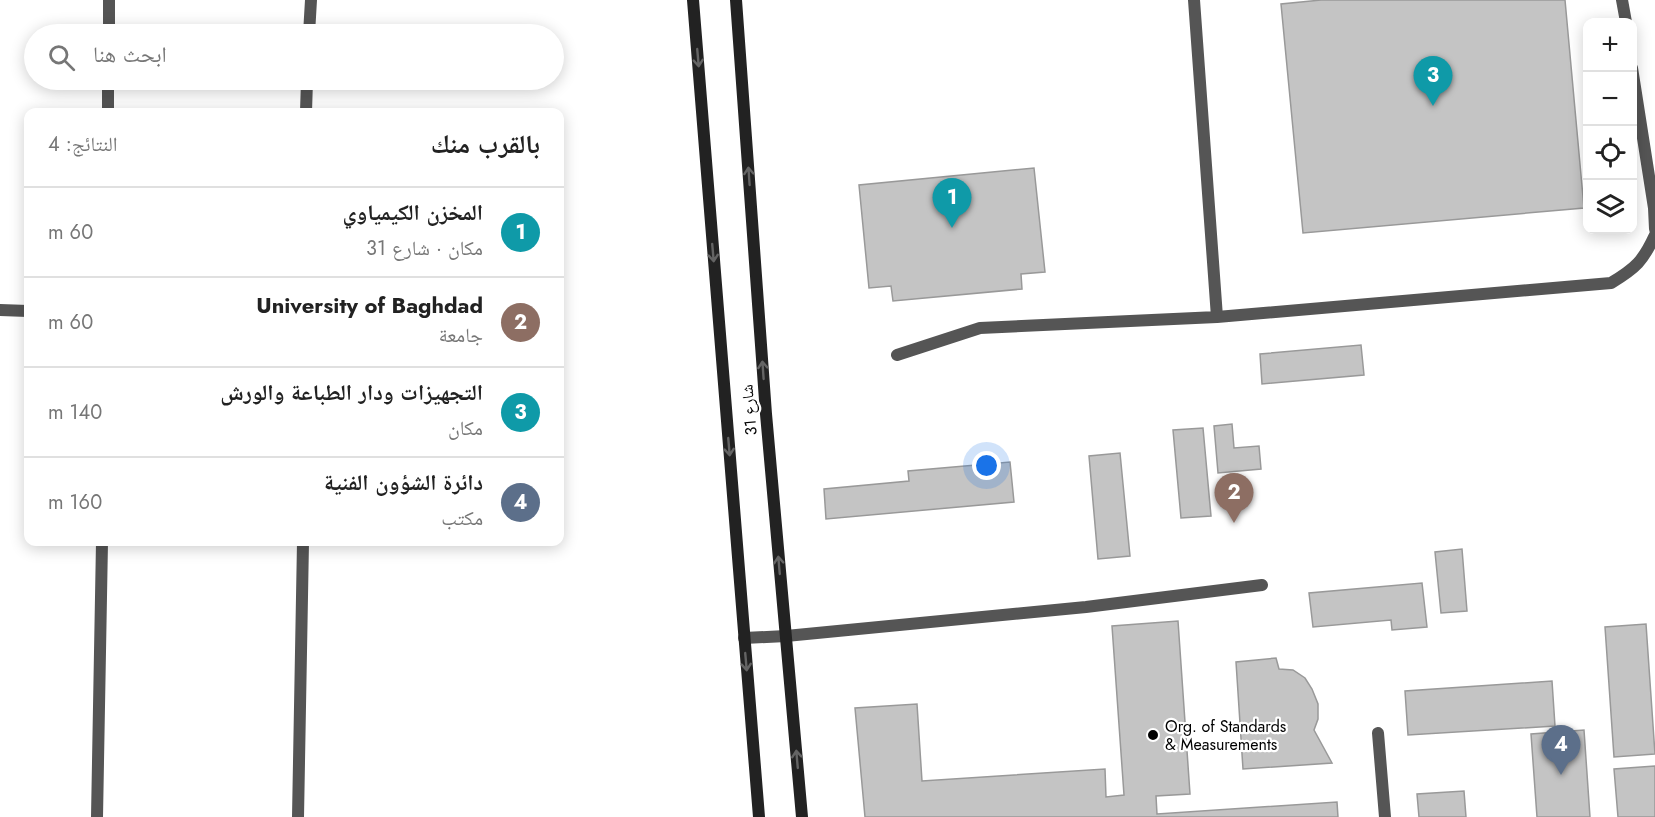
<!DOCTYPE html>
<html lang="ar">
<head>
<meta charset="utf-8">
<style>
	:root { --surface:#fff; --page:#f2f2f2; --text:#222; --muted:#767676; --line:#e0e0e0; --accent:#1a73e8 }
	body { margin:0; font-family:Jost,"Noto Naskh Arabic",sans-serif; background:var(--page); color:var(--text); direction:rtl }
	.controls { position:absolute; right:18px; top:18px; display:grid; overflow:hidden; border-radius:12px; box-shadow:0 3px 15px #0003 }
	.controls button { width:54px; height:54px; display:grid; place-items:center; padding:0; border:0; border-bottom:2px solid var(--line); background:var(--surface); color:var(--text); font:30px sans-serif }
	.you { position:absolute; left:987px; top:466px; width:21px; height:21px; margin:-15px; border:4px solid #fff; border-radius:50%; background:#1a73e8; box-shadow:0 0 0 9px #1a73e833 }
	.badge { display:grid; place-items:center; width:39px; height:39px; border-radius:50%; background:var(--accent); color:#fff; font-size:20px; font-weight:700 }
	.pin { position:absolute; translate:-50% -50px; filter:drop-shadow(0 2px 3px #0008) }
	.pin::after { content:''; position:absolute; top:32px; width:21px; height:18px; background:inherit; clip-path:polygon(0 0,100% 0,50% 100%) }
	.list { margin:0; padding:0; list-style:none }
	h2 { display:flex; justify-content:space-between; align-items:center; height:78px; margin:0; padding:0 24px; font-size:26px }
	h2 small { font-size:20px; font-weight:400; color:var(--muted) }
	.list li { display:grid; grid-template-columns:39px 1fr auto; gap:18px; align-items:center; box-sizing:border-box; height:90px; padding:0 24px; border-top:2px solid var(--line) }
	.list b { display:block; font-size:22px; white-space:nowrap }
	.list p { margin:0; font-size:20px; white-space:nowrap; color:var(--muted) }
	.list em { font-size:20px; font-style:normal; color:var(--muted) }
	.icon { flex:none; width:33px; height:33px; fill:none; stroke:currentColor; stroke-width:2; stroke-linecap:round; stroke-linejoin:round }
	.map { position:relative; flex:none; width:1655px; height:817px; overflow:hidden; direction:ltr }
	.search { position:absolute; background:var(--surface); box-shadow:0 3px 15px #0003; left:24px; top:24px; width:540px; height:66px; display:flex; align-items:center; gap:15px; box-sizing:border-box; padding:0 21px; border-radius:33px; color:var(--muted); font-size:22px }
	.panel { position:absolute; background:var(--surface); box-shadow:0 3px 15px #0003; left:24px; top:108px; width:540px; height:438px; border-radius:12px; direction:rtl }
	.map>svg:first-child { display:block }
	.building { fill:#c4c4c4; stroke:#999; stroke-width:1.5 }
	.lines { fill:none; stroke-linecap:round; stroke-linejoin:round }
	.lane { stroke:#555; stroke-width:12 }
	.street { stroke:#555; stroke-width:12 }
	.secondary { stroke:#222; stroke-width:12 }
	.oneway { stroke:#646464 }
	.poi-dot { fill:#000; stroke:#fff; stroke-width:2 }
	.labels { text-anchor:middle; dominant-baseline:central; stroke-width:4.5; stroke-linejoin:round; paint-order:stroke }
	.street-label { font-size:16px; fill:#000; stroke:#fff }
	.poi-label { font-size:16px; fill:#000; stroke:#fff; text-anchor:start }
</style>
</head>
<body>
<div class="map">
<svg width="1655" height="817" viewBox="0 0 1655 817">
	<rect width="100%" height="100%" fill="#fff"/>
	<path class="building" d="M 1321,0 L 1565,0 L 1584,208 L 1303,233 L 1281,4 Z
		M 1034,168 L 1045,272 L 1021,274 L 1022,289 L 893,301 L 891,286 L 869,288 L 859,185 Z
		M 1361,345 L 1364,375 L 1262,384 L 1260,354 Z
		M 1232,424 L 1234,448 L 1259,446 L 1261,469 L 1218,473 L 1214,426 Z
		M 1203,428 L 1211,516 L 1181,518 L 1173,430 Z
		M 1120,453 L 1130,556 L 1098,559 L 1089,456 Z
		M 1010,462 L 1014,502 L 826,519 L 824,489 L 909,481 L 908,471 Z
		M 1462,549 L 1467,611 L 1441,613 L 1435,552 Z
		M 1422,583 L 1427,627 L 1392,630 L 1391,620 L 1313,627 L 1309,593 Z
		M 1178,621 L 1190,794 L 1156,796 L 1157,814 L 1337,802 L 1338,817 L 865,817 L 855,708 L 917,704 L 922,781 L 1105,769 L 1106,797 L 1124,795 L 1112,626 Z
		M 1646,624 L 1655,754 L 1614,757 L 1605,627 Z
		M 1276,658 L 1279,669 L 1293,670 L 1305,678 L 1312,689 L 1318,704 L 1318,719 L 1314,730 L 1332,763 L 1243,769 L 1236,662 Z
		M 1552,681 L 1555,726 L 1408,735 L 1405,691 Z
		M 1584,730 L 1590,817 L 1537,817 L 1531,734 Z
		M 1655,766 L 1655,817 L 1618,817 L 1614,769 Z
		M 1464,791 L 1466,817 L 1419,817 L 1417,794 Z"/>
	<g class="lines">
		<path class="lane" d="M 1622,0 L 1626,22
			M 1632,68 L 1654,208 L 1655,229
			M 1217,317 L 1611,283 C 1636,268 1643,261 1655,235
			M 897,355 L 980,328 L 1217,317 L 1194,0
			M 744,638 L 786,636 L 1086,607 L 1262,585
			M 1378,733 L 1385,817"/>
		<path class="street" d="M 109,34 L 109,0
			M 309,34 L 311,0
			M 108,112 L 108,80
			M 306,112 L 307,80
			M 0,310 L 28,311
			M 97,817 L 102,542
			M 298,817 L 303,542"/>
		<path class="secondary" d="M 693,0 L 759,817
			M 736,0 L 766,414 L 802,817"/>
	</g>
	<defs><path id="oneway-shaft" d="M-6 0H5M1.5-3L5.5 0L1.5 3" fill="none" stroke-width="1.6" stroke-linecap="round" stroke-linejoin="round" transform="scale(1.5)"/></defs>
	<g class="oneway">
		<use href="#oneway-shaft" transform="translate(698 58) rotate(85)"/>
		<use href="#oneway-shaft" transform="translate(749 176) rotate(-94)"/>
		<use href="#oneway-shaft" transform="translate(713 253) rotate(85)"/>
		<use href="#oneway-shaft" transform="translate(763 370) rotate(-94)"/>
		<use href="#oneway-shaft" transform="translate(729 447) rotate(85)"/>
		<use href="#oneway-shaft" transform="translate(779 565) rotate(-95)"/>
		<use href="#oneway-shaft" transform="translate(746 662) rotate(85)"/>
		<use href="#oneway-shaft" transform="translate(797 759) rotate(-95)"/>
	</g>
	<circle class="poi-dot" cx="1153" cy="735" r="6"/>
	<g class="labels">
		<g class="street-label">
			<text transform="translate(749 410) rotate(-95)">شارع 31</text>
		</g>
		<g class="poi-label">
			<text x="1165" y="726">Org. of Standards<tspan x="1165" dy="18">&amp; Measurements</tspan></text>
		</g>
	</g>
</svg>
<div class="controls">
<button>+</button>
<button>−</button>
<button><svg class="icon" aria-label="locate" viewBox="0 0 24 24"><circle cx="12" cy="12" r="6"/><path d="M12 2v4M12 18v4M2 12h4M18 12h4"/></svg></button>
<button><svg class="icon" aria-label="layers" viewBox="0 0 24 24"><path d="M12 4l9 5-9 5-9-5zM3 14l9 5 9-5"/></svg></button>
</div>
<div class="you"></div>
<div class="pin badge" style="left:952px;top:228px;background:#0f9aa8">1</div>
<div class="pin badge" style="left:1234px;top:523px;background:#8d6e63">2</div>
<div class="pin badge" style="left:1433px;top:106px;background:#0f9aa8">3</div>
<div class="pin badge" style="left:1561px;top:775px;background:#5c6f8a">4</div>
<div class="search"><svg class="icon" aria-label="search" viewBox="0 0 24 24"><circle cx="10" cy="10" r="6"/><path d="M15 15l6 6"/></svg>ابحث هنا</div>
<section class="panel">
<h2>بالقرب منك<small>النتائج: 4</small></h2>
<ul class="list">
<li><span class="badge" style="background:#0f9aa8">1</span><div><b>المخزن الكيمياوي</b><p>مكان · شارع 31</p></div><em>60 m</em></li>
<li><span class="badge" style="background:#8d6e63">2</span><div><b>University of Baghdad</b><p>جامعة</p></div><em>60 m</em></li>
<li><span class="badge" style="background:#0f9aa8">3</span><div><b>التجهيزات ودار الطباعة والورش</b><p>مكان</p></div><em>140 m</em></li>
<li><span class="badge" style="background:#5c6f8a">4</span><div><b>دائرة الشؤون الفنية</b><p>مكتب</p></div><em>160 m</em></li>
</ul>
</section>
</div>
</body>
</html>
